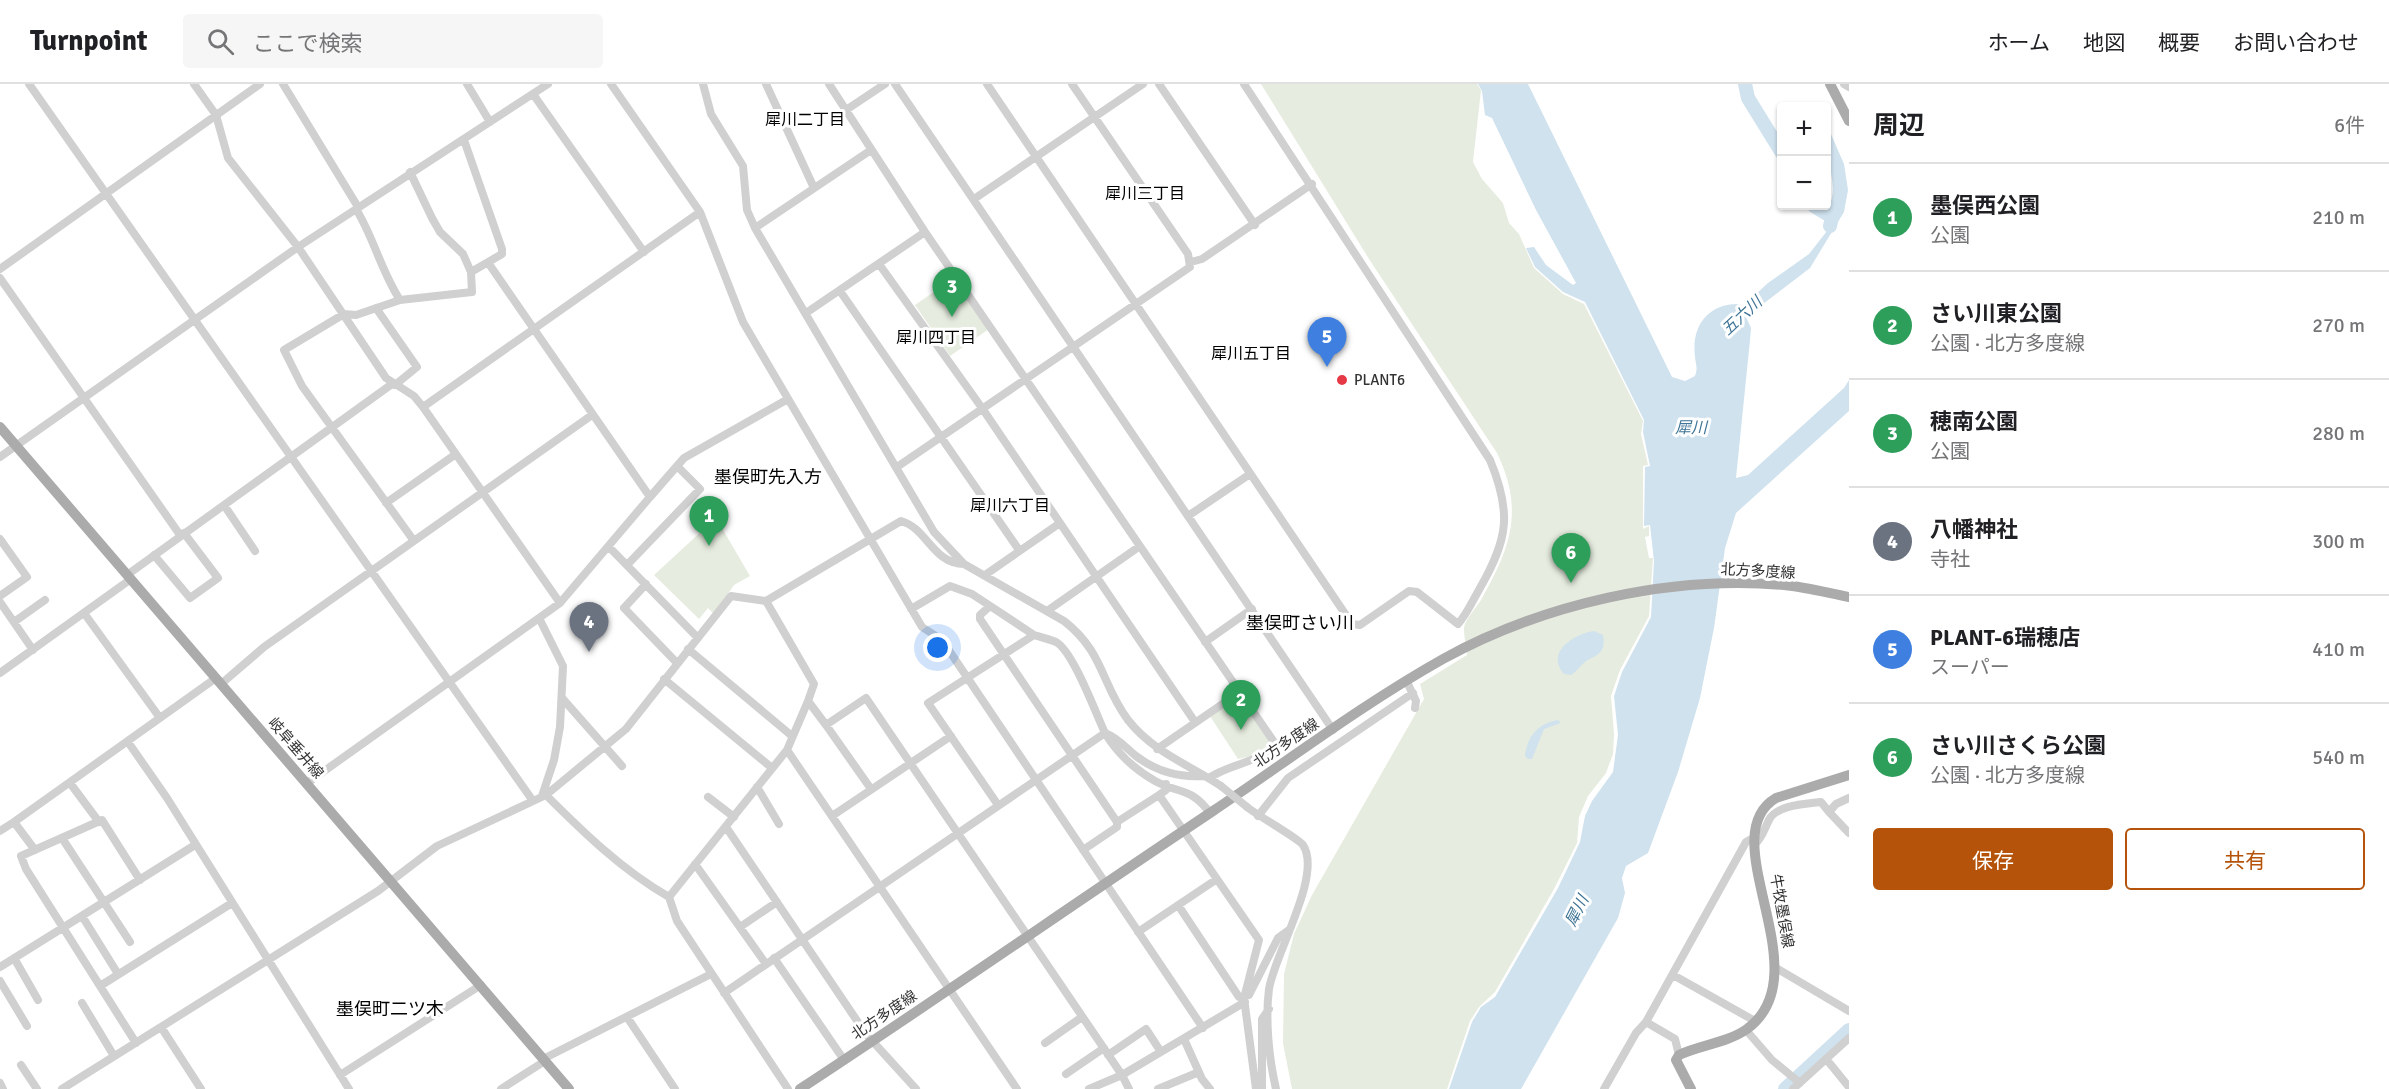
<!DOCTYPE html>
<html lang="ja">
<head>
<meta charset="utf-8">
<style>
	:root { --surface:#fff; --page:#f6f6f6; --text:#202124; --muted:#757577; --line:#e0e0e0; --accent:#b45309 }
	body { margin:0; font-family:Signika,"Noto Sans JP",sans-serif; background:var(--page); color:var(--text) }
	.controls { position:absolute; right:18px; top:18px; display:grid; overflow:hidden; border-radius:6px; box-shadow:0 2px 4px #0004 }
	.controls button { width:54px; height:54px; display:grid; place-items:center; padding:0; border:0; border-bottom:2px solid var(--line); background:var(--surface); color:var(--text); font:30px sans-serif }
	.you { position:absolute; left:938px; top:564px; width:21px; height:21px; margin:-15px; border:4px solid #fff; border-radius:50%; background:#1a73e8; box-shadow:0 0 0 9px #1a73e833 }
	.badge { display:grid; place-items:center; width:39px; height:39px; border-radius:50%; background:var(--accent); color:#fff; font-size:20px; font-weight:700 }
	.pin { position:absolute; translate:-50% -50px; filter:drop-shadow(0 2px 3px #0008) }
	.pin::after { content:''; position:absolute; top:32px; width:21px; height:18px; background:inherit; clip-path:polygon(0 0,100% 0,50% 100%) }
	.list { margin:0; padding:0; list-style:none }
	h2 { display:flex; justify-content:space-between; align-items:center; height:78px; margin:0; padding:0 24px; font-size:26px }
	h2 small { font-size:20px; font-weight:400; color:var(--muted) }
	.list li { display:grid; grid-template-columns:39px 1fr auto; gap:18px; align-items:center; box-sizing:border-box; height:108px; padding:0 24px; border-top:2px solid var(--line) }
	.list b { display:block; font-size:22px; white-space:nowrap }
	.list p { margin:0; font-size:20px; white-space:nowrap; color:var(--muted) }
	.list em { font-size:20px; font-style:normal; color:var(--muted) }
	.actions { display:flex; gap:12px; padding:18px 24px }
	.actions a { flex:1; padding:14px 0; border:2px solid var(--accent); border-radius:6px; text-align:center; font-size:21px; color:var(--accent) }
	.actions .main { background:var(--accent); color:#fff }
	.icon { flex:none; width:33px; height:33px; fill:none; stroke:currentColor; stroke-width:2; stroke-linecap:round; stroke-linejoin:round }
	.map { position:relative; flex:none; width:1849px; height:1005px; overflow:hidden }
	header { display:flex; align-items:center; gap:36px; box-sizing:border-box; height:84px; padding:0 30px; background:var(--surface); border-bottom:2px solid var(--line) }
	header strong { font-size:28px }
	nav { display:flex; gap:33px; margin-inline-start:auto; font-size:21px }
	.search { width:420px; height:54px; background:var(--page); display:flex; align-items:center; gap:15px; box-sizing:border-box; padding:0 21px; border-radius:6px; color:var(--muted); font-size:22px }
	main { display:flex }
	aside { flex:1; background:var(--surface) }
	.map>svg:first-child { display:block }
	.green { fill:#e6ecdf }
	.water { fill:#cfe2ee }
	.lines { fill:none; stroke-linecap:round; stroke-linejoin:round }
	.river { stroke:#cfe2ee; stroke-width:14 }
	.minor { stroke:#d0d0d0; stroke-width:8 }
	.major { stroke:#ababab; stroke-width:10 }
	.minor-bridge { stroke:#d0d0d0; stroke-width:8 }
	.poi-dot { fill:#e63946; stroke:#fff; stroke-width:2 }
	.labels { text-anchor:middle; dominant-baseline:central; stroke-width:6; stroke-linejoin:round; paint-order:stroke }
	.poi-label { font-size:15px; fill:#333; stroke:#fff; text-anchor:start }
	.street-label { font-size:15px; fill:#333; stroke:#fff }
	.neighbourhood-label { font-size:16px; fill:#000; stroke:#fff }
	.water-label { font-size:16px; font-style:italic; fill:#3f7597; stroke:#fff }
	.quarter-label { font-size:18px; fill:#000; stroke:#fff }
</style>
</head>
<body>
<header>
<strong>Turnpoint</strong>
<div class="search"><svg class="icon" aria-label="search" viewBox="0 0 24 24"><circle cx="10" cy="10" r="6"/><path d="M15 15l6 6"/></svg>ここで検索</div>
<nav><a>ホーム</a><a>地図</a><a>概要</a><a>お問い合わせ</a></nav>
</header>
<main>
<div class="map">
<svg width="1849" height="1005" viewBox="0 0 1849 1005">
	<rect width="100%" height="100%" fill="#fff"/>
	<path class="green" d="M 1261,0 L 1477,0 L 1481,6 L 1473,78 L 1482,95 L 1503,119 L 1509,139 L 1519,150 L 1534,184 L 1563,210 L 1584,220 L 1643,337 L 1641,350 L 1648,381 L 1643,382 L 1643,445 L 1649,442 L 1649,452 L 1645,453 L 1649,474 L 1653,474 L 1649,532 L 1620,586 L 1611,612 L 1614,650 L 1613,670 L 1606,689 L 1588,712 L 1579,733 L 1577,759 L 1554,805 L 1495,908 L 1479,923 L 1470,937 L 1447,1005 L 1292,1005 L 1283,959 L 1284,890 L 1294,850 L 1312,811 L 1424,615 L 1420,600 L 1467,571 C 1466,563 1464,552 1464,544 C 1465,535 1476,524 1481,516 C 1510,464 1525,427 1497,369 L 1369,175 Z
		M 954,194 L 989,245 L 950,272 L 915,221 Z
		M 716,434 L 750,492 L 734,501 L 714,530 L 708,524 L 699,535 L 654,491 Z
		M 1239,612 L 1271,660 L 1257,671 L 1238,675 L 1210,632 Z"/>
	<path class="water" d="M 1478,0 L 1528,0 L 1672,293 L 1685,297 L 1695,292 C 1698,284 1696,282 1695,273 C 1691,242 1708,219 1740,220 L 1742,223 L 1768,199 L 1809,170 L 1827,147 L 1823,132 C 1841,110 1829,89 1827,65 C 1826,57 1827,49 1827,41 L 1844,80 L 1848,106 L 1844,128 L 1810,184 L 1746,233 L 1751,244 L 1750,256 L 1736,394 L 1748,391 L 1844,304 L 1849,296 L 1849,327 L 1736,429 L 1725,464 L 1714,544 L 1700,614 L 1678,688 L 1648,769 L 1626,782 L 1622,794 L 1625,809 L 1618,834 L 1521,1005 L 1449,1005 L 1472,938 L 1481,923 L 1495,913 L 1558,804 L 1580,758 L 1585,732 L 1592,717 L 1613,688 L 1618,651 L 1614,612 L 1622,588 L 1651,533 L 1654,477 L 1650,441 L 1644,442 L 1645,383 L 1650,382 L 1643,348 L 1644,336 L 1585,218 L 1563,208 L 1535,183 L 1526,164 L 1534,163 L 1546,181 L 1573,201 L 1576,199 L 1536,126 L 1492,34 L 1485,31 L 1482,7 Z
		M 1594,547 L 1603,551 C 1606,568 1599,570 1586,577 C 1581,581 1577,587 1571,591 L 1564,590 C 1545,569 1573,550 1594,547 Z
		M 1558,636 L 1561,639 L 1544,645 L 1532,675 L 1528,675 L 1525,672 C 1527,653 1538,639 1558,636 Z"/>
	<g class="lines">
		<path class="river" d="M 1745,0 L 1748,14 L 1782,69
			M 1814,122 L 1832,133 L 1830,142
			M 1785,1005 L 1849,946"/>
		<path class="minor" d="M 29,0 L 533,717
			M 194,0 L 216,31 L 228,74 L 298,163 L 386,294 L 414,312 L 423,323 L 560,519
			M 283,0 L 358,123
			M 467,0 L 490,38
			M 611,0 L 700,128 L 743,238 L 922,543 L 942,556 L 1203,944
			M 703,0 L 711,30 L 743,82 L 747,126 L 755,144 L 934,448 L 964,480 L 1064,537 C 1104,568 1101,600 1128,636 C 1153,668 1188,680 1221,702
			M 766,0 L 814,104
			M 829,0 L 925,148 L 1274,658 L 1273,665 C 1253,679 1228,681 1209,694
			M 895,0 L 1333,646
			M 987,0 L 1352,540 L 1360,541 L 1409,507 L 1417,508 L 1458,540 C 1467,530 1473,516 1480,504 C 1508,455 1512,429 1490,376 L 1244,0
			M 1159,0 L 1255,141
			M 1844,0 L 1849,3
			M 533,10 L 644,168
			M 846,26 L 885,0
			M 410,88 L 432,134 L 440,148 L 463,170 L 471,188
			M 974,115 L 1143,0
			M 356,125 C 374,154 381,187 400,216
			M 755,144 L 871,66
			M 1191,178 L 1202,175 L 1312,100
			M 879,180 L 982,324 L 1195,638
			M 0,185 L 260,0
			M 0,194 L 180,451
			M 840,207 L 1019,466
			M 376,224 L 417,283 L 395,301
			M 806,229 L 925,148
			M 423,323 L 700,128
			M 0,373 L 298,163 L 548,0
			M 897,383 L 1190,183 L 1188,170 L 1072,0
			M 650,413 L 684,374 L 788,315
			M 386,419 L 456,370
			M 224,421 L 255,467
			M 1188,432 L 1250,390
			M 0,455 L 27,493 L 0,512
			M 414,457 L 302,302 L 284,266 L 344,230 L 356,231 L 400,216 L 472,208 L 471,188 L 502,170 L 502,165 L 464,56
			M 609,463 L 698,554
			M 154,471 L 190,514 L 218,494 L 184,449
			M 628,480 L 700,405 L 677,382
			M 127,491 L 392,300
			M 985,491 L 1060,439
			M 646,500 L 624,524 L 677,579
			M 766,517 L 814,600 L 808,617
			M 0,518 L 33,566
			M 990,522 L 980,531 L 980,535 L 1117,738 L 1117,743 L 1083,766
			M 911,525 L 950,502 L 972,510 L 1034,551
			M 1047,527 L 1140,462
			M 84,529 L 160,634
			M 539,534 L 563,582 L 560,643 L 554,676 L 542,712
			M 14,538 L 45,516
			M 1205,558 L 1252,525
			M 688,565 L 792,652
			M 0,589 L 131,495
			M 664,595 L 772,684
			M 1407,598 L 1416,617 L 1415,624
			M 221,600 L 264,563 L 592,331
			M 562,614 L 622,682
			M 826,641 L 871,705
			M 128,658 L 167,714 L 349,1005
			M 1157,665 L 1240,608
			M 787,666 L 1017,1005
			M 1204,692 C 1180,694 1155,687 1136,672 C 1125,663 1118,654 1105,649 C 1117,669 1134,685 1155,697 C 1179,710 1191,703 1210,729
			M 70,699 L 99,738
			M 306,700 L 560,519 L 650,413 L 489,180
			M 1166,700 L 1166,706 L 1159,711 L 1259,856 L 1244,914 L 1256,1005
			M 757,703 L 779,740
			M 546,711 C 583,748 622,786 669,813 L 677,837 L 788,1005
			M 708,713 L 734,733
			M 1247,723 C 1258,732 1298,754 1303,761 C 1323,791 1274,871 1269,905 C 1265,936 1269,975 1276,1005
			M 1829,728 L 1849,749
			M 832,732 L 951,652
			M 1258,732 L 1288,694 L 1413,609
			M 1117,738 L 1159,711
			M 726,743 L 866,950 L 916,1005
			M 0,747 L 14,738
			M 62,754 L 130,858
			M 1755,760 C 1763,753 1764,745 1769,736 C 1776,721 1806,720 1821,718 L 1829,728 L 1836,720 L 1849,714
			M 35,766 L 14,738 L 216,594
			M 695,780 L 766,880
			M 669,813 L 787,666 L 808,617 L 826,641 L 866,614 L 1122,991 L 1089,1005
			M 1178,821 L 1239,913 L 1249,911 L 1278,854 L 1289,846
			M 82,832 L 118,890
			M 740,843 L 777,818
			M 1138,848 L 1217,795
			M 14,874 L 38,916
			M 774,874 L 844,976
			M 0,883 L 195,761
			M 1776,884 L 1849,927
			M 1673,891 L 1755,937
			M 0,897 L 27,942
			M 100,902 L 232,819
			M 724,909 L 1105,649 C 1096,630 1073,567 1056,558 C 1049,555 1041,553 1034,551 L 928,619 L 998,721
			M 82,919 L 114,972
			M 627,933 L 675,1005
			M 161,943 L 201,1005
			M 1746,946 L 1772,976 L 1800,999
			M 1184,955 L 1202,995 L 1210,1005
			M 136,959 L 26,785 L 21,772 L 102,736 L 140,796
			M 1045,959 L 1082,933
			M 1108,971 L 1146,945 L 1161,968
			M 1679,971 L 1675,955 L 1646,938 L 1746,758 L 1755,753
			M 543,975 L 711,890
			M 1827,976 L 1849,1003
			M 21,981 L 37,1005
			M 1066,990 L 1104,964
			M 340,991 L 481,901
			M 0,999 L 3,1005
			M 62,1005 L 378,807 L 437,762 L 546,711 L 626,645 L 731,512 L 766,517 L 901,437 C 927,444 933,480 964,480
			M 501,1005 L 545,977
			M 1129,1005 L 1122,991 L 1245,918
			M 1158,1005 L 1199,988
			M 1262,1005 L 1262,935 L 1269,925
			M 1604,1005 L 1636,949 L 1646,938
			M 1793,1005 L 1849,954"/>
		<path class="major" d="M 1830,0 L 1849,37
			M 0,343 L 569,1005
			M 800,1005 C 939,914 1075,819 1213,727 C 1289,676 1363,620 1443,575 C 1543,520 1670,491 1784,501 C 1806,503 1828,509 1849,513
			M 1691,1005 L 1676,976 L 1679,971 C 1700,961 1727,959 1747,945 C 1823,889 1710,753 1776,714 L 1849,691"/>
		<path class="minor-bridge" d="M 1221,702 L 1247,723"/>
	</g>
	<circle class="poi-dot" cx="1342" cy="296" r="6"/>
	<g class="labels">
		<g class="poi-label">
			<text x="1354" y="296">PLANT6</text>
		</g>
		<g class="street-label">
			<text transform="translate(1758 487) rotate(3)">北方多度線</text>
			<text transform="translate(1286 659) rotate(-34)">北方多度線</text>
			<text transform="translate(296 664) rotate(49)">岐阜垂井線</text>
			<text transform="translate(1782 827) rotate(80)">牛牧墨俣線</text>
			<text transform="translate(884 931) rotate(-34)">北方多度線</text>
		</g>
		<g class="neighbourhood-label">
			<text x="805" y="36">犀川二丁目</text>
			<text x="1145" y="110">犀川三丁目</text>
			<text x="936" y="254">犀川四丁目</text>
			<text x="1251" y="270">犀川五丁目</text>
			<text x="1010" y="422">犀川六丁目</text>
		</g>
		<g class="water-label">
			<text transform="translate(1742 232) rotate(-43)">五六川</text>
			<text x="1691" y="344">犀川</text>
			<text transform="translate(1577 827) rotate(-63)">犀川</text>
		</g>
		<g class="quarter-label">
			<text x="768" y="393">墨俣町先入方</text>
			<text x="1300" y="539">墨俣町さい川</text>
			<text x="390" y="925">墨俣町二ツ木</text>
		</g>
	</g>
</svg>
<div class="controls">
<button>+</button>
<button>−</button>
</div>
<div class="you"></div>
<div class="pin badge" style="left:709px;top:462px;background:#2e9e5b">1</div>
<div class="pin badge" style="left:1241px;top:646px;background:#2e9e5b">2</div>
<div class="pin badge" style="left:952px;top:233px;background:#2e9e5b">3</div>
<div class="pin badge" style="left:589px;top:568px;background:#6b7280">4</div>
<div class="pin badge" style="left:1327px;top:283px;background:#3f7fe0">5</div>
<div class="pin badge" style="left:1571px;top:499px;background:#2e9e5b">6</div>
</div>
<aside>
<h2>周辺<small>6件</small></h2>
<ul class="list">
<li><span class="badge" style="background:#2e9e5b">1</span><div><b>墨俣西公園</b><p>公園</p></div><em>210 m</em></li>
<li><span class="badge" style="background:#2e9e5b">2</span><div><b>さい川東公園</b><p>公園 · 北方多度線</p></div><em>270 m</em></li>
<li><span class="badge" style="background:#2e9e5b">3</span><div><b>穂南公園</b><p>公園</p></div><em>280 m</em></li>
<li><span class="badge" style="background:#6b7280">4</span><div><b>八幡神社</b><p>寺社</p></div><em>300 m</em></li>
<li><span class="badge" style="background:#3f7fe0">5</span><div><b>PLANT-6瑞穂店</b><p>スーパー</p></div><em>410 m</em></li>
<li><span class="badge" style="background:#2e9e5b">6</span><div><b>さい川さくら公園</b><p>公園 · 北方多度線</p></div><em>540 m</em></li>
</ul>
<div class="actions"><a class="main">保存</a><a>共有</a></div>
</aside>
</main>
</body>
</html>
